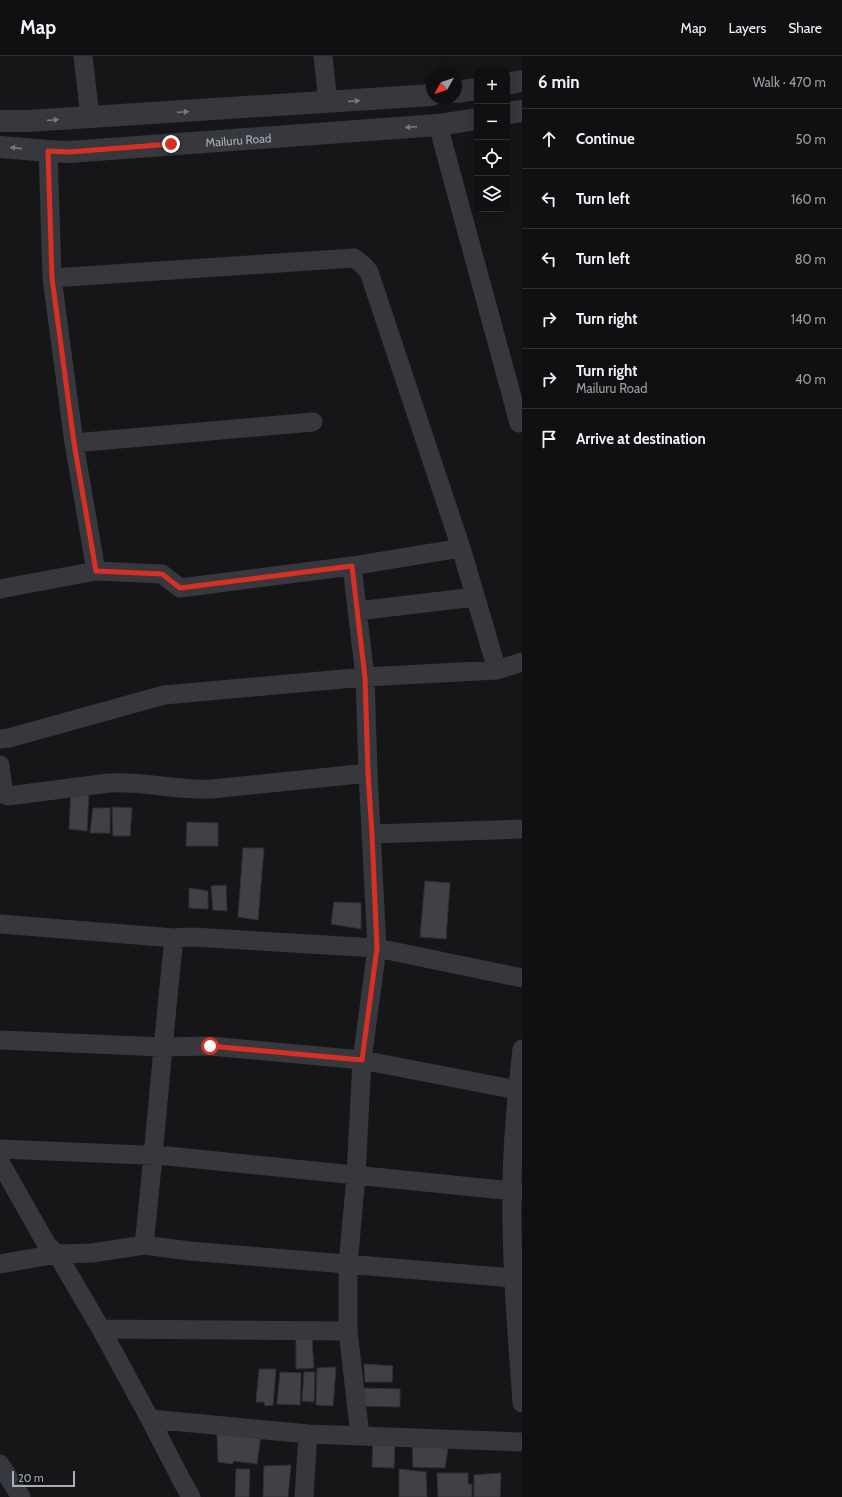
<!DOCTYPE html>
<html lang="en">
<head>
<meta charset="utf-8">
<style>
	:root { --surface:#101013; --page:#19191c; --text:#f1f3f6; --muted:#9c9da0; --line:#303033 }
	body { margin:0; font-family:Cabin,sans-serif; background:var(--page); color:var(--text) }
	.controls { position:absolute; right:12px; top:12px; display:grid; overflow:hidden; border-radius:8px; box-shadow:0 2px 10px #0003 }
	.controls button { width:36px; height:36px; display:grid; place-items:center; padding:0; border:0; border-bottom:1px solid var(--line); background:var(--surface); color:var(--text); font:20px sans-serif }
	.compass { position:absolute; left:426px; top:12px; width:36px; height:36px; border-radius:50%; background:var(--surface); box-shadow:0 2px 10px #0003; rotate:230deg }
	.scale { position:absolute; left:12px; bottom:10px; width:63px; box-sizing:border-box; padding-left:4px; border:2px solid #a7adba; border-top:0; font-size:11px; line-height:14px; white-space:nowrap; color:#a7adba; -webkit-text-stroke:3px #111114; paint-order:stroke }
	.stop { position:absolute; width:12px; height:12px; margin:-9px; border:3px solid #d93025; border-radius:50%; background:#fff }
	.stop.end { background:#d93025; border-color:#fff; box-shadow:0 1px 4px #0008 }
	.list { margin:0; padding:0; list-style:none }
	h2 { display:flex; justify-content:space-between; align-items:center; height:52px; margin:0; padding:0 16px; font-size:17px }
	h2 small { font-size:13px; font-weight:400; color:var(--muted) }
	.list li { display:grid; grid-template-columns:26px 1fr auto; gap:12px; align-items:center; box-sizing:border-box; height:60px; padding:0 16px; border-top:1px solid var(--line) }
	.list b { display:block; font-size:15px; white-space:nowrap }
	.list p { margin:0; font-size:13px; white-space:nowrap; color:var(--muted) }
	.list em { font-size:13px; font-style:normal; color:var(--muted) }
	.icon { flex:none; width:22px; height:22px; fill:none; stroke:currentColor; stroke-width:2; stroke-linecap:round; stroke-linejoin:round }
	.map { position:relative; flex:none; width:522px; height:1441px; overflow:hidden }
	header { display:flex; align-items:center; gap:24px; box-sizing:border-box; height:56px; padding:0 20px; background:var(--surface); border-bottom:1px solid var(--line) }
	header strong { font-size:19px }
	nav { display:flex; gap:22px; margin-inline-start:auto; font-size:14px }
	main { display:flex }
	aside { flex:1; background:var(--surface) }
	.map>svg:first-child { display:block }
	.building { fill:#404146; stroke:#303035 }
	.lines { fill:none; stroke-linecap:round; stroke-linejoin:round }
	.minor { stroke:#37383e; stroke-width:19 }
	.tertiary { stroke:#37383e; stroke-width:22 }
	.oneway { fill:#757882 }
	.route { stroke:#d93025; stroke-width:5 }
	.labels { text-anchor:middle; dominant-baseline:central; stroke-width:3; stroke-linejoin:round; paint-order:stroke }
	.street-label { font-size:12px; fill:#a7adba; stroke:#111114 }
</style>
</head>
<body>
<header>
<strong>Map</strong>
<nav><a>Map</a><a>Layers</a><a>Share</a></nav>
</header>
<main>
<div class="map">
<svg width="522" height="1441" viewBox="0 0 522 1441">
	<rect width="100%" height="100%" fill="#161619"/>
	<path class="building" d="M 71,735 L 89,737 L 87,775 L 69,773 Z
		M 112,751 L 132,752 L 130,780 L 113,780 Z
		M 93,752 L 110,752 L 110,777 L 90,777 Z
		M 187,766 L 218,767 L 218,790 L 186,790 Z
		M 243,792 L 264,792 L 258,864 L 238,861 Z
		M 425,825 L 450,827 L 446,883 L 420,881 Z
		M 226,829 L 227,855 L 213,854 L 211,830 Z
		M 189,832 L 208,835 L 208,853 L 189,852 Z
		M 334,846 L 361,847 L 361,873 L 331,868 Z
		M 296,1283 L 312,1283 L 314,1312 L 296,1313 Z
		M 364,1308 L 393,1310 L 392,1326 L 365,1326 Z
		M 336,1311 L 333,1350 L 316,1349 L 317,1312 Z
		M 259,1313 L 276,1313 L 273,1349 L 265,1350 L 264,1346 L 256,1346 Z
		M 280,1316 L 301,1317 L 300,1349 L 277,1348 Z
		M 304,1316 L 315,1316 L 314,1346 L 302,1345 Z
		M 358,1332 L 400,1333 L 400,1351 L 360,1350 Z
		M 217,1378 L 261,1379 L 257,1408 L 234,1405 L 232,1408 L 218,1406 Z
		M 373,1383 L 395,1383 L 394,1412 L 372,1411 Z
		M 412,1384 L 449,1386 L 445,1412 L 413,1411 Z
		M 291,1409 L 288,1441 L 263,1441 L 264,1410 Z
		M 236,1413 L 250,1413 L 249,1441 L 235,1441 Z
		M 399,1413 L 426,1416 L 427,1441 L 399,1441 Z
		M 437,1417 L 468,1417 L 468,1428 L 472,1428 L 472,1441 L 438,1441 Z
		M 501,1417 L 500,1441 L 474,1441 L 474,1419 Z"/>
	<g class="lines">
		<path class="minor" d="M 83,0 L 90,61
			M 323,0 L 328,46
			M 438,69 L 519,367
			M 48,95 L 52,222 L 74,387 L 96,515
			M 52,222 L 354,202 L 363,209 L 369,216 L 461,492 L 497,614
			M 74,387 L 313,366
			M 352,510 L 365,621 L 368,717 L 377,892 L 362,1004 L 356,1120 L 348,1209 L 348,1275 L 360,1380
			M 0,533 L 96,515 L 162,518 L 180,532 L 352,510 L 461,492
			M 357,555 L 475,541
			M 0,683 L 9,682 L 164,639 L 365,621 L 497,614 L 522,606
			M 0,709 L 3,733 L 5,739 L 8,740 L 109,727 C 144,725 178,735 212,733 L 368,717
			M 372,778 L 522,773
			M 0,868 L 174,882 L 192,881 L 377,892 L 522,922
			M 0,984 L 163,991 L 210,990 L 362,1004 L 522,1035
			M 522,993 C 517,1040 512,1088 512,1135 C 511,1206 517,1276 522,1347
			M 0,1093 L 168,1100 L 522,1136
			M 0,1106 L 47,1189 L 57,1198 L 101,1273 L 150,1363 L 308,1378 L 522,1386
			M 144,1189 C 155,1087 163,984 174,882
			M 0,1208 L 57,1198 L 92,1197 L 144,1189 L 189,1195 L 514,1222
			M 101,1273 L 348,1275
			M 150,1363 L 183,1427 L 191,1441
			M 0,1408 L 21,1441
			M 304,1441 L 308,1378"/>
		<g class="tertiary">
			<path d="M 507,28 L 522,25"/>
			<path d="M 456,36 L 477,33"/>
			<path d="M 507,57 L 522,55"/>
			<path d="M 0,65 L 28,65 L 432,39"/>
			<path id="s1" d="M 0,91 L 48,95 L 69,96 L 438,69 L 477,63"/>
		</g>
	</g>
	<defs><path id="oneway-solid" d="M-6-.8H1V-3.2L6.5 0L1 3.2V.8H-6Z"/></defs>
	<g class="oneway">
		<use href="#oneway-solid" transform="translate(354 45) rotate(-4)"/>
		<use href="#oneway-solid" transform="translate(183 56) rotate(-4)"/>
		<use href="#oneway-solid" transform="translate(53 64) rotate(-4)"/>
		<use href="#oneway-solid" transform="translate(411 71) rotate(176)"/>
		<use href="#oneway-solid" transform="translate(16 92) rotate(-174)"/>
	</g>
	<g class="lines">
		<path class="route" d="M 171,88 L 69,96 L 48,95 L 52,222 L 74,387 L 96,515 L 162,518 L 180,532 L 352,510 L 365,622 L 368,717 L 372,778 L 377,892 L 362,1004 L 210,990"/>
	</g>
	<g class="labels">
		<g class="street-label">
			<text stroke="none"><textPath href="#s1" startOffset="239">Mailuru Road</textPath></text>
		</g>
	</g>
</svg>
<div class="controls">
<button>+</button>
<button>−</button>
<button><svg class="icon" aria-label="locate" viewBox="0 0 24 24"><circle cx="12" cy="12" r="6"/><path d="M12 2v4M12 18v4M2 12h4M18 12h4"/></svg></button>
<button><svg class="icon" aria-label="layers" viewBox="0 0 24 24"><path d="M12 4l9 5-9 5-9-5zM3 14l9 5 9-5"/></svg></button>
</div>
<svg class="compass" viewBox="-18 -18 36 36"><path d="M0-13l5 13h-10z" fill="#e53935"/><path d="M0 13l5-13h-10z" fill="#9c9da0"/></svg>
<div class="scale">20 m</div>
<div class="stop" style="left:210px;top:990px"></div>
<div class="stop end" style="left:171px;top:88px"></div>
</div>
<aside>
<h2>6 min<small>Walk · 470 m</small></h2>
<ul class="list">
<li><svg class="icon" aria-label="ahead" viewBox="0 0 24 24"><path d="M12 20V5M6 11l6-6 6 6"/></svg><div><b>Continue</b></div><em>50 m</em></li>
<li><svg class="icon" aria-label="left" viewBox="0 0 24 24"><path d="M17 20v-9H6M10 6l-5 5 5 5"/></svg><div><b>Turn left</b></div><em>160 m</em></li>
<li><svg class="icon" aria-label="left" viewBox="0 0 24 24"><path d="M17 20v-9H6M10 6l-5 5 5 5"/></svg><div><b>Turn left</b></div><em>80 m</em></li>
<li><svg class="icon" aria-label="right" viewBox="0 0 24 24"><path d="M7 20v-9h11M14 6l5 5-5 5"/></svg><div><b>Turn right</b></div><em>140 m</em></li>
<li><svg class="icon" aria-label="right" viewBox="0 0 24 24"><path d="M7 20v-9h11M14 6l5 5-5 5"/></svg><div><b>Turn right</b><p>Mailuru Road</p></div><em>40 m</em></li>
<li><svg class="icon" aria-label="arrive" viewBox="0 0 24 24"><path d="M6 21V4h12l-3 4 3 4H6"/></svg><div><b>Arrive at destination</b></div></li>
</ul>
</aside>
</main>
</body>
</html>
